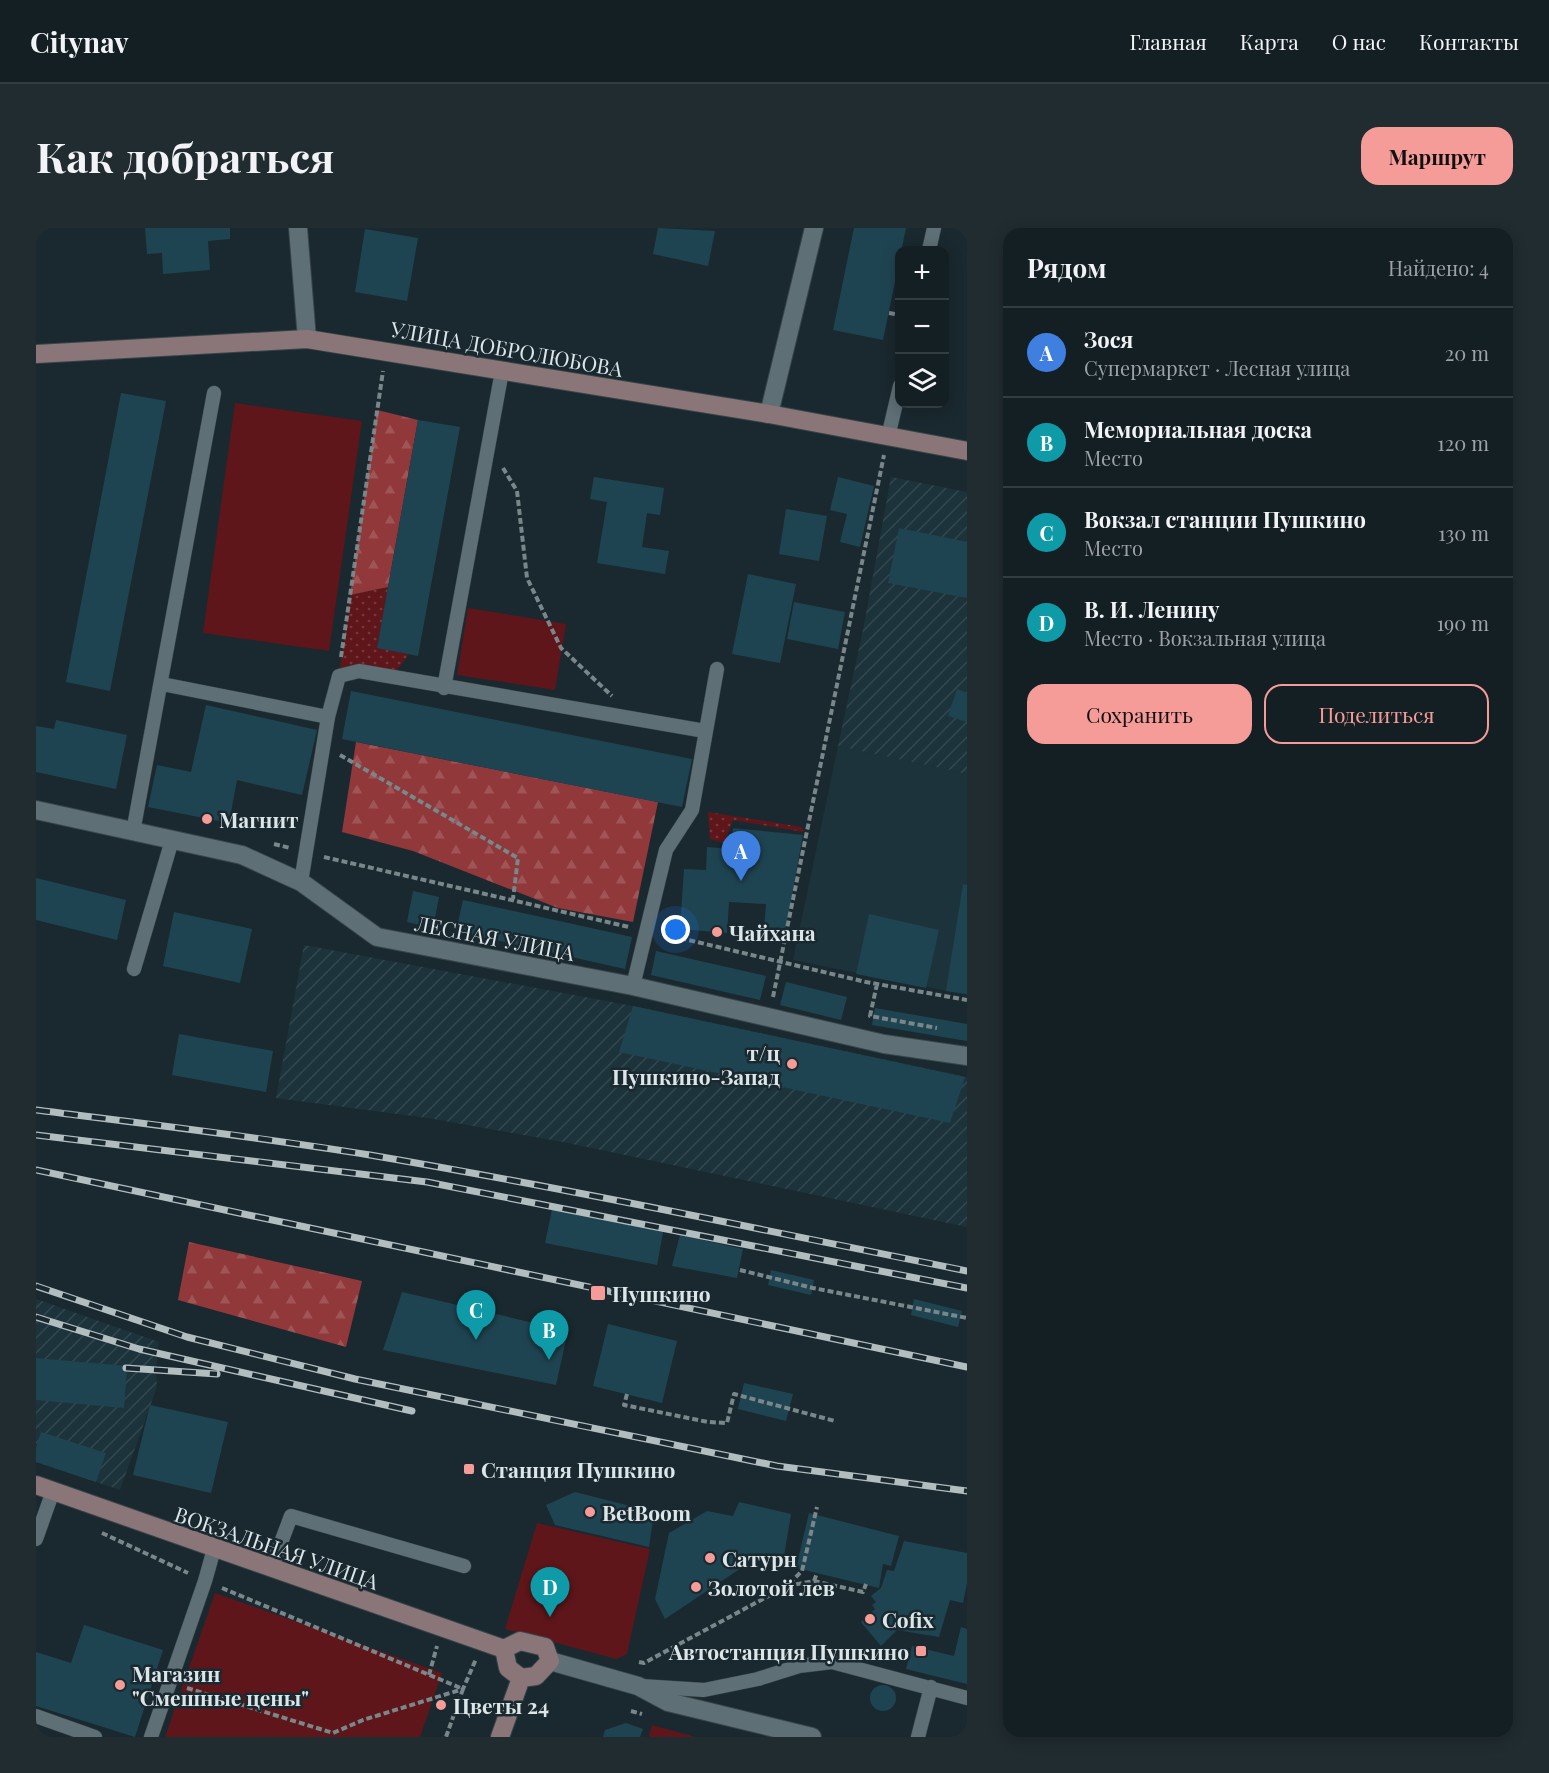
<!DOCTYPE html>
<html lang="ru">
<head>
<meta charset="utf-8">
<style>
	:root { --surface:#141f23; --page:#212c30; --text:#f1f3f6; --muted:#9da2a6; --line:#333d41; --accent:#f59b98 }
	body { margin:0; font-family:"Playfair Display",serif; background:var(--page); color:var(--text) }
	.controls { position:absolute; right:18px; top:18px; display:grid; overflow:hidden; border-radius:12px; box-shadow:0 3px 15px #0003 }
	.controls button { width:54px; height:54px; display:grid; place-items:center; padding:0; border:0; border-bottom:2px solid var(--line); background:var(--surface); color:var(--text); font:30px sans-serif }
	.you { position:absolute; left:640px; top:702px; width:21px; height:21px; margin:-15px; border:4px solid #fff; border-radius:50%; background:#1a73e8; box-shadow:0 0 0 9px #1a73e833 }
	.badge { display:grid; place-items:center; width:39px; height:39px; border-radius:50%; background:var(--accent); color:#fff; font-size:20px; font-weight:700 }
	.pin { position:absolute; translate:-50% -50px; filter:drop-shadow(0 2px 3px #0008) }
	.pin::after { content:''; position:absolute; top:32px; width:21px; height:18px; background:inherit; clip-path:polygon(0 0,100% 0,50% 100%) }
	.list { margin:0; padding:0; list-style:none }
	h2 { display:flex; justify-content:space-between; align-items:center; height:78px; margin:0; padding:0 24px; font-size:26px }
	h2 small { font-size:20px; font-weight:400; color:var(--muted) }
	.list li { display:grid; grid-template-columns:39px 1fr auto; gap:18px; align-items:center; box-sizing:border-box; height:90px; padding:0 24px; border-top:2px solid var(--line) }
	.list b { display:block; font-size:22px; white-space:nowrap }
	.list p { margin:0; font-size:20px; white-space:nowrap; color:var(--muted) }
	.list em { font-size:20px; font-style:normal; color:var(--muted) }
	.actions { display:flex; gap:12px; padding:18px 24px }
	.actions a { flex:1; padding:14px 0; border:2px solid var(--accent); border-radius:18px; text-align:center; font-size:21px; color:var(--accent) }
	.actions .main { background:var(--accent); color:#111 }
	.icon { flex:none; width:33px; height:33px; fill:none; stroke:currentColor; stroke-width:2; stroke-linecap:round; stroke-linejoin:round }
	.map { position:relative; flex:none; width:931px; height:1509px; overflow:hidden; border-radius:18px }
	header { display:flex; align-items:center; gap:36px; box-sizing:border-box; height:84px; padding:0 30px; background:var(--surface); border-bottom:2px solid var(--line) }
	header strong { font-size:28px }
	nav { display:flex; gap:33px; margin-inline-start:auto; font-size:21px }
	.intro { display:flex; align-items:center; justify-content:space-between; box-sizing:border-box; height:144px; padding:0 36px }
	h1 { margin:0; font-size:42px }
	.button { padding:15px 27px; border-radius:18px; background:var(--accent); color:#111; font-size:21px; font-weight:700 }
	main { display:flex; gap:36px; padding:0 36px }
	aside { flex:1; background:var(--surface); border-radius:18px; box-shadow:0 3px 15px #0003 }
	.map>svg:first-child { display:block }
	.built { fill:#1c333b }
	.industrial { fill:url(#industrial-furrows) }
	.grass { fill:url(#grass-dots) }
	.forest { fill:url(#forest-firs) }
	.green { fill:#5e161a }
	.building { fill:#1f4451 }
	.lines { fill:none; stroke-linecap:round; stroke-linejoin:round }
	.lane-casing { stroke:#384549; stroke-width:15 }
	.street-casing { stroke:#384549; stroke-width:20 }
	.secondary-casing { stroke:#384549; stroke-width:20 }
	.path { stroke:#79868a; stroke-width:4; stroke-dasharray:6 3; stroke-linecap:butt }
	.lane { stroke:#5e6f75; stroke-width:14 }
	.street { stroke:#5e6f75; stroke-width:18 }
	.secondary { stroke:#8a7578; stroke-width:18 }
	.rail-casing { stroke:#b2bdc0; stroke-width:7 }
	.rail { stroke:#1a292f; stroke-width:4.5; stroke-dasharray:14; stroke-linecap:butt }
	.poi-dot { fill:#f59b98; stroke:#1a292f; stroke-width:2 }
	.labels { text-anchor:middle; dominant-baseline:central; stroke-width:5; stroke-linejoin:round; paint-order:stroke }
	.street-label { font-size:21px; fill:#dce6e9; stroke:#1a292f }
	.poi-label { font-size:21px; font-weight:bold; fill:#dce6e9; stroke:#1a292f; text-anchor:start }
</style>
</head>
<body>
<header>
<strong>Citynav</strong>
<nav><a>Главная</a><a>Карта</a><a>О нас</a><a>Контакты</a></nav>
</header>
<div class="intro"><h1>Как добраться</h1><a class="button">Маршрут</a></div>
<main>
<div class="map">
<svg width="931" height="1509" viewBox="0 0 931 1509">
	<defs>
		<pattern id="industrial-furrows" width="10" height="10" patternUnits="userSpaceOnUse" patternTransform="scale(1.5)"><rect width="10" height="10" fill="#1c333b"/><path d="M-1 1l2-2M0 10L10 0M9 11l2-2" fill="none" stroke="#32474e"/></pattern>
		<pattern id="grass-dots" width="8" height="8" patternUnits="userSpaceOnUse" patternTransform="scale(1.5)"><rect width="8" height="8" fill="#5e161a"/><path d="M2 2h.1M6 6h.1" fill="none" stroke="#74383b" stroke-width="1.8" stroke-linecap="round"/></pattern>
		<pattern id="forest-firs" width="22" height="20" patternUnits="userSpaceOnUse" patternTransform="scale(1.5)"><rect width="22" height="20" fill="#90383a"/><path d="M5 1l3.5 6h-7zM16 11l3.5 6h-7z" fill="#9f5556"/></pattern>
	</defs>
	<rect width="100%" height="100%" fill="#1a292f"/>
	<path class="built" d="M 802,518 L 931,546 L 931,767 L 757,732 Z"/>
	<path class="industrial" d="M 855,249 L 931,264 L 931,546 L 802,518 L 827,402 Z
		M 268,717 L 597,778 L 931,849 L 931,999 L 527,914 L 392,890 L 240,870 Z
		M 0,1071 L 123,1114 L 120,1140 L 121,1159 L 84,1262 L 0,1234 Z"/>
	<path class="grass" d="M 352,359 L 341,420 L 373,426 L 355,450 L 303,448 L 314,367 Z
		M 672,584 L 766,599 L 768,604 L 697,592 L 688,615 L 674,611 Z"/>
	<path class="forest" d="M 341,182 L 382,192 L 352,359 L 314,367 Z
		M 320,514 L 622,574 L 597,694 L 522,680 L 377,623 L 306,604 Z
		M 153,1014 L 326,1053 L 310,1119 L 142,1072 Z"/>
	<path class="green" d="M 199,175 L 326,193 L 293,423 L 167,405 Z
		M 432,380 L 530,396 L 519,462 L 421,447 Z
		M 501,1295 L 614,1321 L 591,1426 L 580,1431 L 469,1401 Z
		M 179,1365 L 406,1445 L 384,1509 L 129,1509 Z
		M 616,1497 L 660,1509 L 613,1509 Z"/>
	<path class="building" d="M 109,0 L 194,0 L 194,11 L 172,13 L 174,42 L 127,46 L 126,25 L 111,26 Z
		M 622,0 L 679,3 L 672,38 L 617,26 Z
		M 818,0 L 870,0 L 847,112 L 797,102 Z
		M 329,1 L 382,10 L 371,73 L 319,64 Z
		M 85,165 L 130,173 L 74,463 L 30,454 Z
		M 382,192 L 424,199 L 382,428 L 341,420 Z
		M 558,249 L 628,260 L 624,287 L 611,285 L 606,319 L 633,323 L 629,346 L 561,335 L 571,274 L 554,271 Z
		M 802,249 L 838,258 L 824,319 L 804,314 L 811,286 L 794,282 Z
		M 750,281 L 791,288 L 783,333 L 743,326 Z
		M 863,300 L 931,314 L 931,370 L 852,355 Z
		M 712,346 L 760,356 L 744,435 L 696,426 Z
		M 758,374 L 809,384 L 802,421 L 751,411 Z
		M 921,461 L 931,465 L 931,494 L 912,488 Z
		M 315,463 L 656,531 L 646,579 L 306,511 Z
		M 170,477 L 281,502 L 266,567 L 201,552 L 193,595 L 112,579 L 121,537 L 155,544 Z
		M 20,492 L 91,507 L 80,561 L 0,544 L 0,498 L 18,501 Z
		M 697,600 L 767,607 L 749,705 L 728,703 L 730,676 L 693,674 L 691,705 L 644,701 L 648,641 L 670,642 L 671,619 L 695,621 Z
		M 0,650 L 90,672 L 81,712 L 0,692 Z
		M 927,656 L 931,657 L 931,766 L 910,763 Z
		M 377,663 L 403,669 L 397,700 L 371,694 Z
		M 427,672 L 596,709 L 589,741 L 420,703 Z
		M 138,684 L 216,701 L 204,755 L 127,738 Z
		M 833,686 L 903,702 L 890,760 L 820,746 Z
		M 620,723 L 730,748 L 724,772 L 615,747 Z
		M 750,754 L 811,769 L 805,792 L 744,777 Z
		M 597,778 L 929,849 L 914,895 L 583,824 Z
		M 839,780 L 931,796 L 931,813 L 836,797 Z
		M 143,806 L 237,823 L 230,864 L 136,847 Z
		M 517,977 L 628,999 L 621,1037 L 509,1015 Z
		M 644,1007 L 707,1021 L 701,1050 L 636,1038 Z
		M 735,1042 L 778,1052 L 775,1067 L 732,1057 Z
		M 366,1064 L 532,1103 L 520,1157 L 347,1122 Z
		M 878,1071 L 926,1083 L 922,1099 L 875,1087 Z
		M 572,1096 L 641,1113 L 626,1175 L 557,1158 Z
		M 0,1130 L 91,1138 L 88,1180 L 0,1172 Z
		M 708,1155 L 757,1166 L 750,1193 L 702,1181 Z
		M 114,1177 L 192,1194 L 175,1265 L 97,1247 Z
		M 5,1204 L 70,1225 L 60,1254 L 0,1234 L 0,1220 Z
		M 539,1264 L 618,1284 L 613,1319 L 519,1297 L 510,1277 Z
		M 703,1274 L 755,1286 L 747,1334 L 726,1326 L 629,1391 L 619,1371 L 633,1305 L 671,1283 L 697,1288 Z
		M 773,1285 L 863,1308 L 855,1338 L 847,1336 L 843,1360 L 760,1340 Z
		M 868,1313 L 931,1325 L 931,1355 L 927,1375 L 914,1372 L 903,1409 L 861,1402 L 845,1418 L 825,1394 L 839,1381 L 836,1377 L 840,1374 L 835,1368 L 845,1360 L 851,1342 L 858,1343 Z
		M 48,1397 L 127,1422 L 99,1509 L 0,1478 L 0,1424 L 35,1435 Z
		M 925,1399 L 931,1401 L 931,1456 L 870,1441 L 876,1418 L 918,1428 Z
		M834 1470a13 13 0 1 1 26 0a13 13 0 1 1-26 0Z
		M 590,1495 L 607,1501 L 604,1509 L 567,1509 L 569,1502 Z"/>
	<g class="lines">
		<g class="lane-casing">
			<path id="lane" d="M 893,22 L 898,0
				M 852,209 L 864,158
				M 126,456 L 292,489
				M 408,460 L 466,143
				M 97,604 L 178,165
				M 265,654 L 292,489 L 303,448 L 323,443 L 669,503
				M 98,741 L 136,612
				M 597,758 L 630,622 L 656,582 L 681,441
				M 0,1311 L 17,1263
				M 235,1341 L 255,1288 L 428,1338
				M 605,1458 L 668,1462 L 722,1451 L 763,1438 L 796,1434 L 931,1470
				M 0,1488 L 59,1509
				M 115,1509 L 169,1353 L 178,1321
				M 882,1509 L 895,1459"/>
		</g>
		<g class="street-casing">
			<path id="street" d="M 262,0 L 271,111
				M 733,186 L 778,0
				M 0,582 L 206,627 L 265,654 L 341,709 L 597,758 L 848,816 L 931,828
				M 514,1433 L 602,1458 L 632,1474 L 776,1509"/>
		</g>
		<g class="secondary-casing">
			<path id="secondary" d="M 0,126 L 271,111 L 733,186 L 931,223
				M 0,1257 L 468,1421 L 484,1413 L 509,1419 L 514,1433 L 500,1448 L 485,1450 L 472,1440 L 468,1421
				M 464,1509 L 485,1450"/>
		</g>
		<path class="path" d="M 853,85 L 864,87
			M 467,240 L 481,263 L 491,350 L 525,420 L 576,468
			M 305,429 L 347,143
			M 304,527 L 482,630 L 477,671
			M 238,616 L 254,620
			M 288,629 L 593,699
			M 627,706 L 830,754 L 931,772
			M 841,756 L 834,788 L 901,800
			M 737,769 L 848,227
			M 704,1042 L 777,1060 L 931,1090
			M 591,1166 L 588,1177 L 672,1194 L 691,1195 L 698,1166 L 799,1193
			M 66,1305 L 152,1345
			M 778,1353 L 781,1345
			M 751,1358 L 778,1353 L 827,1364 L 830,1356
			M 186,1360 L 427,1461 L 410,1509
			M 603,1434 L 608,1435 L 751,1358 L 766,1343 L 781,1279
			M 393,1447 L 401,1418
			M 151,1460 L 297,1505 L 327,1492 L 427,1461 L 440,1431
			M 595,1483 L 606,1486"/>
		<use href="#lane" class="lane"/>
		<use href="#street" class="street"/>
		<use href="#secondary" class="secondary"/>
		<g class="rail-casing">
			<path id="rail" d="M 0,882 C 112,896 223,909 334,927 C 534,961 732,1003 931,1043
				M 0,907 L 391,954 L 931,1060
				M 0,942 L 931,1139
				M 0,1058 L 151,1109 L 319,1151 L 741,1238 L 931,1263
				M 0,1089 L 103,1121 L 376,1183
				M 90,1140 L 181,1146"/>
		</g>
		<use href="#rail" class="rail"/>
	</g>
	<g class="poi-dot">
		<circle cx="171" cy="591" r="6"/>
		<circle cx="681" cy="704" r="6"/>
		<circle cx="756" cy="836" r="6"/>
		<rect x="554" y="1057" width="16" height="16" rx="3"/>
		<rect x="427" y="1235" width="12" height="12" rx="3"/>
		<circle cx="554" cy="1284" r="6"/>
		<circle cx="674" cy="1330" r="6"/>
		<circle cx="660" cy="1359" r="6"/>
		<circle cx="834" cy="1391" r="6"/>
		<rect x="879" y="1417" width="12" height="12" rx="3"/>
		<circle cx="84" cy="1457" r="6"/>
		<circle cx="405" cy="1477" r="6"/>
	</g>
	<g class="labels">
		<g class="street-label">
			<text transform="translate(471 120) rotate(10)">УЛИЦА ДОБРОЛЮБОВА</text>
			<text transform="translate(459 709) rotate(11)">ЛЕСНАЯ УЛИЦА</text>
			<text transform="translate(241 1319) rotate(19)">ВОКЗАЛЬНАЯ УЛИЦА</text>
		</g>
		<g class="poi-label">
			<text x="183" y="591">Магнит</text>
			<text x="693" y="704">Чайхана</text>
			<text x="744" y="824" text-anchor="end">т/ц<tspan x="744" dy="24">Пушкино-Запад</tspan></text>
			<text x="576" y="1065">Пушкино</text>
			<text x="445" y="1241">Станция Пушкино</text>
			<text x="566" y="1284">BetBoom</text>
			<text x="686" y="1330">Сатурн</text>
			<text x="672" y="1359">Золотой лев</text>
			<text x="846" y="1391">Cofix</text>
			<text x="873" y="1423" text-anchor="end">Автостанция Пушкино</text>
			<text x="96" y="1445">Магазин<tspan x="96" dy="24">"Смешные цены"</tspan></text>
			<text x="417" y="1477">Цветы 24</text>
		</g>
	</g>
</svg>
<div class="controls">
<button>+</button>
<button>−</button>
<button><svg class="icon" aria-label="layers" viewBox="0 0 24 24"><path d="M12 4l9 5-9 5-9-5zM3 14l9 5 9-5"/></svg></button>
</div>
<div class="you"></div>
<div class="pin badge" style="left:705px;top:653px;background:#3f7fe0">A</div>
<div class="pin badge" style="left:513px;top:1132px;background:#0f9aa8">B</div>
<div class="pin badge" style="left:440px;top:1112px;background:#0f9aa8">C</div>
<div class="pin badge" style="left:514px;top:1389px;background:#0f9aa8">D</div>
</div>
<aside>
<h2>Рядом<small>Найдено: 4</small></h2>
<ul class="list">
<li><span class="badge" style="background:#3f7fe0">A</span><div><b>Зося</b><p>Супермаркет · Лесная улица</p></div><em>20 m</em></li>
<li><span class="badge" style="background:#0f9aa8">B</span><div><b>Мемориальная доска</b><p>Место</p></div><em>120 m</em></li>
<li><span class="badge" style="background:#0f9aa8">C</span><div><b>Вокзал станции Пушкино</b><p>Место</p></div><em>130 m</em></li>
<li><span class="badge" style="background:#0f9aa8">D</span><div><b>В. И. Ленину</b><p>Место · Вокзальная улица</p></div><em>190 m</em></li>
</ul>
<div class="actions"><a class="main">Сохранить</a><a>Поделиться</a></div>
</aside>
</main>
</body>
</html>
